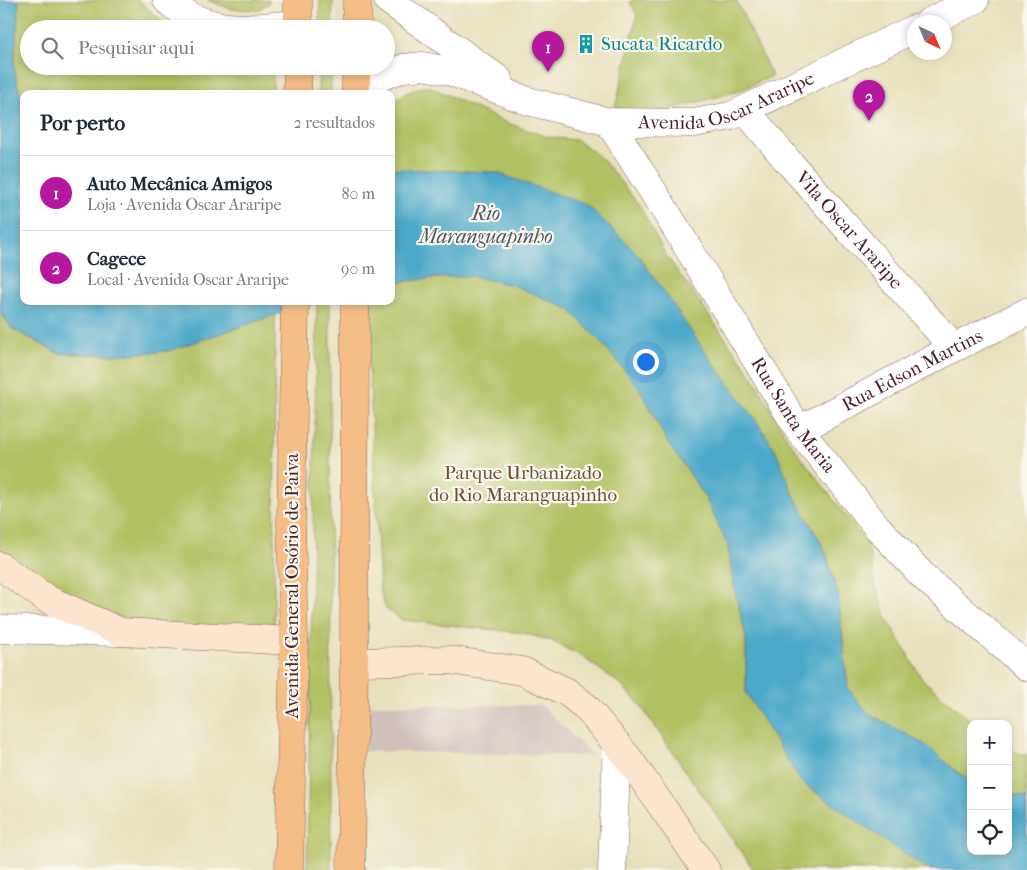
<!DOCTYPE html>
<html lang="pt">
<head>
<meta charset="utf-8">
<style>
	:root { --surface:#fff; --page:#f6f6f7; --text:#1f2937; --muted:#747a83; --line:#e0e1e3; --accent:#b5179e }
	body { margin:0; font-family:"IM FELL French Canon",serif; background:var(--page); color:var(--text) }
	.controls { position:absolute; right:15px; bottom:15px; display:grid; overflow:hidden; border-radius:10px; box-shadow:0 2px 8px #0003 }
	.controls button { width:45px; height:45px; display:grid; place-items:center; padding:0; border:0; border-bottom:1px solid var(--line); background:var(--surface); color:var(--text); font:25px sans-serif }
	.compass { position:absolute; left:907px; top:15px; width:45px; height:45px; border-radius:50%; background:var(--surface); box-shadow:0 2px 8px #0003; rotate:136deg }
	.you { position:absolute; left:645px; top:361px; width:18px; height:18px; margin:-12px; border:4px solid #fff; border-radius:50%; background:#1a73e8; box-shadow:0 0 0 8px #1a73e833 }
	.badge { display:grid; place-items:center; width:32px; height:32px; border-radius:50%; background:var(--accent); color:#fff; font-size:16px; font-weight:700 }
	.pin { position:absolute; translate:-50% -41px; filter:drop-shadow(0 1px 2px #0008) }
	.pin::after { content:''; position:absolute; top:26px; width:18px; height:15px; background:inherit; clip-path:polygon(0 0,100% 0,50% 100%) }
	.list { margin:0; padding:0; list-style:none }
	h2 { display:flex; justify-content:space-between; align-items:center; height:65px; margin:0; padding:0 20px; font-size:21px }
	h2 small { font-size:16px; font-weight:400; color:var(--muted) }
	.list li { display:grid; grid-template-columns:32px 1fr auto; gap:15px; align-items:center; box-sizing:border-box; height:75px; padding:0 20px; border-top:1px solid var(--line) }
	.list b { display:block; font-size:19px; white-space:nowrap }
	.list p { margin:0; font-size:16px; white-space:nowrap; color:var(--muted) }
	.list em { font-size:16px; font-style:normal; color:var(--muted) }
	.icon { flex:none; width:28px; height:28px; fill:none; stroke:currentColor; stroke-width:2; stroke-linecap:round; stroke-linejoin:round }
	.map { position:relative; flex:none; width:1027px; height:870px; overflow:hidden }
	.search { position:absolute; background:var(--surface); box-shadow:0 2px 8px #0003; left:20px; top:20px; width:375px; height:55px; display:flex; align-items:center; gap:12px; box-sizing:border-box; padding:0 18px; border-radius:28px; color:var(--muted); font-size:19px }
	.panel { position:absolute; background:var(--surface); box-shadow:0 2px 8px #0003; left:20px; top:90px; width:375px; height:215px; border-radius:10px }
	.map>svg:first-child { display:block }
	.industrial { fill:#d0c0bb }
	.green { fill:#b1c062; stroke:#7e7046 }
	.water { fill:#4ba8c9; stroke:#4a647a }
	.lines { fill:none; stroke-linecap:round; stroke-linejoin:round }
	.minor-casing { stroke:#81635e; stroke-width:29 }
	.tertiary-casing { stroke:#81635e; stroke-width:29 }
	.secondary-casing { stroke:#81635e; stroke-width:29 }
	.primary-casing { stroke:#81635e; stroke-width:29 }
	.minor { stroke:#fff; stroke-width:28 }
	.tertiary { stroke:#fff; stroke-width:28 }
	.secondary { stroke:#fbe5cf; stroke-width:28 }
	.primary { stroke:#f6be87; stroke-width:28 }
	.labels { text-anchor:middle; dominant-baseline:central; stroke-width:4.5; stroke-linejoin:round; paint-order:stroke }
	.culture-label { font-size:19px; fill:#0d838f; stroke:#fbf7ec; text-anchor:start }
	.street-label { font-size:19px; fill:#4a1f2b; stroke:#fbf7ec }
	.park-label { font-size:19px; fill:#694f3c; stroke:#fbf7ec }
	.water-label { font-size:20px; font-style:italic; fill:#4a566a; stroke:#fbf7ec }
</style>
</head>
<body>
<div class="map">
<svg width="1027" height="870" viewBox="0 0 1027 870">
	<rect width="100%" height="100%" fill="#fbf7ec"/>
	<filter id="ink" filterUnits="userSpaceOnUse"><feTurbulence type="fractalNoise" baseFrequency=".02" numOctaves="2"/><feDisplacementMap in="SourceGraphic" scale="10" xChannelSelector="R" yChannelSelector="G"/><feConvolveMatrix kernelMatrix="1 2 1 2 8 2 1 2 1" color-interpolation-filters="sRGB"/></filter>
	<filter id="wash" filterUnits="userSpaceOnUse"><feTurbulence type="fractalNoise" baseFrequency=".0096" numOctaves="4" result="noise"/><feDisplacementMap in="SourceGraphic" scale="20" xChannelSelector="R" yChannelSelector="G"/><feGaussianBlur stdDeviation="1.12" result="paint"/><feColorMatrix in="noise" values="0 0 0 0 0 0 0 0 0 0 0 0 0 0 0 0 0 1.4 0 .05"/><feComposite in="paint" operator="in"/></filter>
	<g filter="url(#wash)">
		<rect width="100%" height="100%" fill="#e7e0bc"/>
		<path class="industrial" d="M 366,705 L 541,705 L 593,756 L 365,751 Z"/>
		<path class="green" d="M 19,0 L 138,0 L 171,29 L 29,29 L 29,66 L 273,66 L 273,94 L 24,94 L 24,113 L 14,68 Z
			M 207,0 L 269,0 L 269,3 L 258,10 L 231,9 Z
			M 320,0 L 333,0 L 332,29 L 319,29 Z
			M 634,0 L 736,0 L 772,76 L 739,91 L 668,110 L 614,113 L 637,15 L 630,2 Z
			M 319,66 L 331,66 L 331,94 L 318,94 Z
			M 421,87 L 431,87 L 507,123 L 548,137 L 576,140 L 590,149 L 604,161 L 639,205 L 665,254 L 753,377 L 789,441 L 868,545 L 876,587 L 886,617 L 922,679 L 962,713 L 976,724 L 971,724 L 971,779 L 961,775 L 924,744 L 868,713 L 848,689 L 838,593 L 825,550 L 793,494 L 776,451 L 753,416 L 703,349 L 496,172 L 391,169 L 391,102 L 406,93 Z
			M 471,276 L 513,285 L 569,309 L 603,344 L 640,389 L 669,445 L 691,475 L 706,499 L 728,545 L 733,582 L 746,637 L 746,693 L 921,865 L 931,870 L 754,870 L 640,705 L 619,683 L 584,658 L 552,641 L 523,633 L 402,620 L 386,609 L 380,592 L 368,344 L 367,301 L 391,301 L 391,283 L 434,278 Z
			M 317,304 L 330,304 L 331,870 L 307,870 Z
			M 0,311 L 11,328 L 58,353 L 114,355 L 168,351 L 275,315 L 274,635 L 150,627 L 50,595 L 0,555 Z
			M 1008,747 L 1015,752 L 1027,755 L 1027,798 L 1008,794 Z"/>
		<path class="water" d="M 0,0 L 19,0 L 14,68 L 24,113 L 24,301 L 323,301 L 275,315 L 168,351 L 114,355 L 58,353 L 11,328 L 0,311 Z
			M 391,169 L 495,172 L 587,205 L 635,251 L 666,294 L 703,349 L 753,416 L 776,451 L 793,494 L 825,550 L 838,593 L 848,689 L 868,713 L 924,744 L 961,775 L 971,779 L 971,851 L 1008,851 L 1008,794 L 1027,798 L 1027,870 L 931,870 L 921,865 L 801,782 L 746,693 L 746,637 L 733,582 L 728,545 L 706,499 L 691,475 L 669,445 L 640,389 L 603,344 L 569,309 L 513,285 L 471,276 L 434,278 L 391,283 Z"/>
	</g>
	<g filter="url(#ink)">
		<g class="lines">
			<g class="minor-casing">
				<g id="minor">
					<path d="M 167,0 C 207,36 249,28 298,24"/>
					<path id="s1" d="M 745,110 L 787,160 L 954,348"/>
					<path id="s2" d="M 609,122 L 671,220 L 799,430 L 877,527 L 925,578 L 1027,667"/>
					<path id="s3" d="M 799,430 L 954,348 L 1027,312"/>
					<path d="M 0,629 L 121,632"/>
					<path d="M 612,870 L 617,744"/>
				</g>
			</g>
			<g class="tertiary-casing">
				<g id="tertiary">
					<path d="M 388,0 L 498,79"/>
					<path d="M 929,22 L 975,0"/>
					<path id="s4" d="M 356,92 L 384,75 L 404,68 L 423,66 L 449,71 L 528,101 L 609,122 L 694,123 L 731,116 L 914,29"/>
				</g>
			</g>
			<g class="secondary-casing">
				<path id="secondary" d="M 0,566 L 47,599 L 121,632 L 294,641
					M 354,662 L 449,660 L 522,671 L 567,692 L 586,707 L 629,759 L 706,870"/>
			</g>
			<g class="primary-casing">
				<path id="primary" d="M 298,0 L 298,29
					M 357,29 L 357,0
					M 297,94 L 298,66
					M 356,94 L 356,66
					M 289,870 L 294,641 L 291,523 L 295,301
					M 351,870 L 354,662 L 355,301"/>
			</g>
			<use href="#minor" class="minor"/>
			<use href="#tertiary" class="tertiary"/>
			<use href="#secondary" class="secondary"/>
			<use href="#primary" class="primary"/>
		</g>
	</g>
	<defs>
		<g id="building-bare" transform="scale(1.5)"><path d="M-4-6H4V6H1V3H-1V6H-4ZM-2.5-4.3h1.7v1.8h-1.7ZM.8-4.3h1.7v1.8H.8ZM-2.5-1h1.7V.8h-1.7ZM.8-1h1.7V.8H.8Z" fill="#0f9aa8" stroke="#fbf7ec" stroke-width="2.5" paint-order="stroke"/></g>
	</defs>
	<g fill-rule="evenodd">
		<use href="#building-bare" x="586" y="44"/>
	</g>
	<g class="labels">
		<g class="culture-label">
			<text x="601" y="44">Sucata Ricardo</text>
		</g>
		<g class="street-label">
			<text stroke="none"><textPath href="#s4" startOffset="389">Avenida Oscar Araripe</textPath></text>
			<text stroke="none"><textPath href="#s1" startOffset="159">Vila Oscar Araripe</textPath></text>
			<text stroke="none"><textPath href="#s3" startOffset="128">Rua Edson Martins</textPath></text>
			<text stroke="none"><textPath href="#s2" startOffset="346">Rua Santa Maria</textPath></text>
			<text transform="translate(292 586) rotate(-90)">Avenida General Osório de Paiva</text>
		</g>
		<g class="park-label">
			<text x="523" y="473">Parque Urbanizado<tspan x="523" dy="22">do Rio Maranguapinho</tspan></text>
		</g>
		<g class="water-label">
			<text x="486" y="213">Rio<tspan x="486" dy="23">Maranguapinho</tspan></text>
		</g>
	</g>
</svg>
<div class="controls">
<button>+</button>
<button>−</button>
<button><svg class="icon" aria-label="locate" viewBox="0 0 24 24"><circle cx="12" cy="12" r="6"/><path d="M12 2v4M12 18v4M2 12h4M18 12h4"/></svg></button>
</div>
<svg class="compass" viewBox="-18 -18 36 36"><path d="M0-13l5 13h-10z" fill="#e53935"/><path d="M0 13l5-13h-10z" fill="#747a83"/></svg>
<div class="you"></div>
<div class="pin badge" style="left:548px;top:72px">1</div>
<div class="pin badge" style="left:869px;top:121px">2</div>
<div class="search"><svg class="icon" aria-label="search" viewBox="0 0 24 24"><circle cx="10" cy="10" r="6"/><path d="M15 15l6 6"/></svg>Pesquisar aqui</div>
<section class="panel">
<h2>Por perto<small>2 resultados</small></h2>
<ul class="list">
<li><span class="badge">1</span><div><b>Auto Mecânica Amigos</b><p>Loja · Avenida Oscar Araripe</p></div><em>80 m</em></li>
<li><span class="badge">2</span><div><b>Cagece</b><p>Local · Avenida Oscar Araripe</p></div><em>90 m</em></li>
</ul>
</section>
</div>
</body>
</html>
